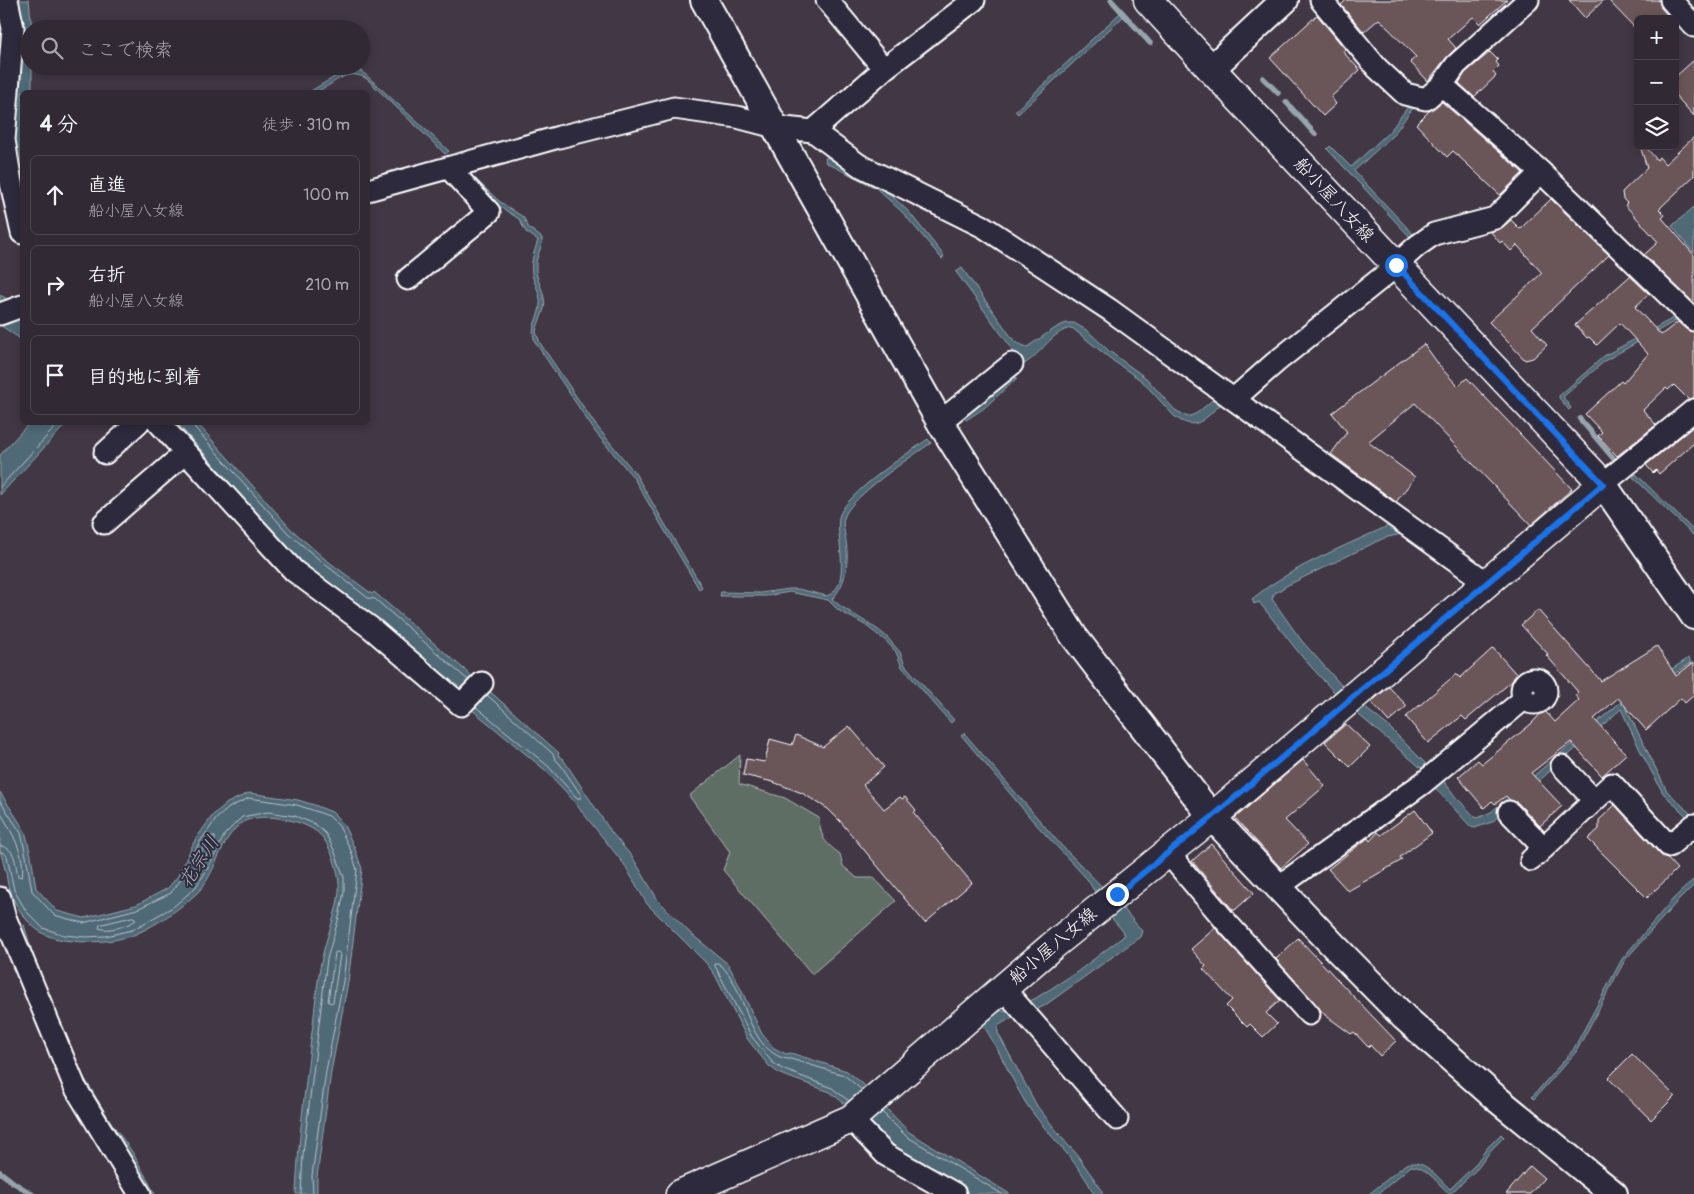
<!DOCTYPE html>
<html lang="ja">
<head>
<meta charset="utf-8">
<style>
	:root { --surface:#312934; --page:#39313c; --text:#f1f3f6; --muted:#a8a6ac; --line:#4c454f }
	body { margin:0; font-family:Pangolin,"Klee One",sans-serif; background:var(--page); color:var(--text) }
	.controls { position:absolute; right:15px; top:15px; display:grid; overflow:hidden; border-radius:8px; box-shadow:0 2px 8px #0003 }
	.controls button { width:45px; height:45px; display:grid; place-items:center; padding:0; border:0; border-bottom:1px solid var(--line); background:var(--surface); color:var(--text); font:25px sans-serif }
	.stop { position:absolute; width:15px; height:15px; margin:-11px; border:4px solid #1a73e8; border-radius:50%; background:#fff }
	.stop.end { background:#1a73e8; border-color:#fff; box-shadow:0 1px 5px #0008 }
	.list { margin:0; padding:0; list-style:none }
	h2 { display:flex; justify-content:space-between; align-items:center; height:65px; margin:0; padding:0 20px; font-size:21px }
	h2 small { font-size:16px; font-weight:400; color:var(--muted) }
	.list li { display:grid; grid-template-columns:32px 1fr auto; gap:15px; align-items:center; box-sizing:border-box; height:80px; margin:0 10px 10px; padding:0 10px; border:1px solid var(--line); border-radius:8px }
	.list b { display:block; font-size:19px; white-space:nowrap }
	.list p { margin:0; font-size:16px; white-space:nowrap; color:var(--muted) }
	.list em { font-size:16px; font-style:normal; color:var(--muted) }
	.icon { flex:none; width:28px; height:28px; fill:none; stroke:currentColor; stroke-width:2; stroke-linecap:round; stroke-linejoin:round }
	.map { position:relative; flex:none; width:1694px; height:1194px; overflow:hidden }
	.search { position:absolute; background:var(--surface); box-shadow:0 2px 8px #0003; left:20px; top:20px; width:350px; height:55px; display:flex; align-items:center; gap:12px; box-sizing:border-box; padding:0 18px; border-radius:28px; color:var(--muted); font-size:19px }
	.panel { position:absolute; background:var(--surface); box-shadow:0 2px 8px #0003; left:20px; top:90px; width:350px; height:335px; border-radius:8px }
	.map>svg:first-child { display:block }
	.green { fill:#5e6e65; stroke:#aeb6b2 }
	.water { fill:#506977; stroke:#96a5ad }
	.lines { fill:none; stroke-linecap:round; stroke-linejoin:round }
	.shore { stroke:#b9c3c9; stroke-width:1 }
	.stream { stroke:#96a5ad; stroke-width:5.5 }
	.building { fill:#6b5659; stroke:#fff }
	.minor-casing { stroke:#fff; stroke-width:25 }
	.tertiary-casing { stroke:#fff; stroke-width:30 }
	.secondary-casing { stroke:#fff; stroke-width:31 }
	.minor { stroke:#2f2a3d; stroke-width:21 }
	.tertiary { stroke:#2f2a3d; stroke-width:26 }
	.secondary { stroke:#2f2a3d; stroke-width:28 }
	.route { stroke:#1a73e8; stroke-width:6 }
	.labels { text-anchor:middle; dominant-baseline:central; stroke-width:4; stroke-linejoin:round; paint-order:stroke }
	.street-label { font-size:18px; fill:#fff; stroke:#2f2a3d }
	.water-label { font-size:19px; font-style:italic; fill:#a8b4bb; stroke:#2f2a3d }
</style>
</head>
<body>
<div class="map">
<svg width="1694" height="1194" viewBox="0 0 1694 1194">
	<rect width="100%" height="100%" fill="#413745"/>
	<filter id="ink" filterUnits="userSpaceOnUse"><feTurbulence type="fractalNoise" baseFrequency=".02" numOctaves="2"/><feDisplacementMap in="SourceGraphic" scale="10" xChannelSelector="R" yChannelSelector="G"/><feConvolveMatrix kernelMatrix="1 2 1 2 8 2 1 2 1" color-interpolation-filters="sRGB"/></filter>
	<g filter="url(#ink)">
		<path class="green" d="M 740,755 L 739,784 L 785,798 L 819,818 C 821,838 824,842 840,854 L 843,866 L 857,878 L 874,878 L 896,901 L 812,974 L 723,870 L 730,852 L 689,796 Z"/>
		<path class="water" d="M 14,0 L 29,0 L 32,29 L 29,29 L 29,66 L 32,66 L 32,92 L 22,92 L 22,206 L 12,165 Z
			M 1120,13 L 1124,16 L 1018,114 L 1015,111 Z
			M 351,70 L 361,71 L 366,75 L 449,151 L 445,154 L 367,79 C 342,64 330,93 309,92 L 343,72 Z
			M 1410,104 L 1413,108 L 1393,135 L 1354,171 L 1414,235 L 1411,238 L 1327,149 L 1330,146 L 1351,167 L 1390,131 Z
			M 826,157 L 880,185 L 909,212 L 944,256 L 942,259 L 903,213 L 876,188 L 825,162 Z
			M 470,174 L 499,201 L 523,217 L 529,228 L 542,238 C 543,248 536,255 536,265 C 535,278 542,286 544,298 C 547,311 538,320 536,332 L 540,343 L 595,424 L 635,473 L 702,587 L 699,589 L 633,477 L 596,433 L 535,342 C 529,325 539,320 540,305 C 541,295 536,287 533,278 C 529,264 534,253 538,240 L 526,232 L 519,219 L 496,204 L 468,176 Z
			M 1694,207 L 1694,253 L 1672,226 Z
			M 962,268 L 1015,342 L 1027,347 L 1057,327 L 1066,323 L 1074,323 L 1088,331 L 1109,351 L 1146,378 L 1175,410 L 1188,417 L 1197,413 L 1215,398 L 1221,404 C 1204,419 1196,433 1174,416 L 1142,381 L 1112,360 L 1072,328 C 1051,331 1042,354 1024,364 L 1016,362 L 1010,346 L 956,272 Z
			M 0,295 L 22,307 L 22,340 L 0,325 Z
			M 1677,316 L 1679,319 L 1606,360 L 1563,397 L 1571,408 L 1569,410 L 1559,398 L 1559,396 L 1604,356 Z
			M 1010,373 L 1017,378 L 983,409 L 966,420 L 962,416 Z
			M 29,423 L 67,423 L 0,495 L 0,455 Z
			M 169,423 L 197,423 L 291,529 L 325,559 L 372,594 L 374,592 L 485,687 L 559,753 L 558,756 L 563,759 L 612,833 L 633,858 L 658,900 L 690,933 L 728,964 L 739,985 L 762,1034 L 774,1048 L 786,1054 L 791,1053 L 847,1071 L 863,1084 L 909,1132 L 1010,1194 L 969,1194 L 938,1178 L 888,1148 L 845,1104 L 830,1092 L 780,1074 L 769,1066 L 748,1040 L 715,975 L 707,964 L 647,904 L 624,864 L 566,792 L 545,770 L 306,573 Z
			M 928,439 L 931,443 C 912,456 850,497 844,518 C 842,525 845,533 846,541 C 849,560 847,584 832,599 L 839,605 L 877,629 L 886,636 L 900,652 L 905,665 L 954,720 L 951,723 L 902,667 L 896,652 L 886,641 L 865,625 L 838,610 L 828,600 L 790,592 L 766,596 L 720,596 L 721,592 L 760,593 L 789,589 L 798,589 L 827,596 C 853,586 835,535 839,517 C 845,494 908,453 928,439 Z
			M 1636,474 L 1694,531 L 1694,536 L 1633,477 Z
			M 1392,524 L 1406,533 L 1384,538 L 1286,586 L 1274,594 L 1272,599 L 1301,640 L 1342,686 L 1335,693 L 1303,658 L 1259,602 L 1254,604 L 1252,599 C 1260,593 1268,586 1277,581 C 1313,558 1354,542 1392,524 Z
			M 1689,658 L 1691,663 L 1625,706 L 1667,791 L 1690,813 L 1687,817 L 1663,793 L 1640,750 L 1621,709 L 1492,822 L 1475,828 L 1471,827 L 1434,787 L 1443,780 L 1455,796 L 1475,817 L 1478,818 L 1491,812 L 1623,700 Z
			M 1360,704 L 1387,725 L 1426,764 L 1421,768 L 1353,710 Z
			M 964,733 L 1060,844 L 1122,907 L 1142,931 L 1140,937 L 1044,1006 L 1021,1016 L 1009,1019 L 998,1026 L 998,1033 L 1037,1106 L 1067,1144 L 1075,1152 L 1102,1190 L 1102,1194 L 1094,1194 C 1078,1160 1048,1136 1027,1105 C 1010,1078 999,1047 980,1021 L 992,1012 L 1014,1009 L 1036,998 L 1077,972 L 1124,936 L 1122,930 L 1109,915 L 1087,879 L 1033,821 L 961,735 Z
			M 0,792 L 25,831 L 31,855 L 36,888 L 57,911 L 84,918 L 136,905 L 168,888 L 178,876 L 195,840 L 213,815 L 227,803 L 249,793 L 298,800 L 314,805 L 332,812 L 343,823 L 355,849 L 362,869 L 348,982 L 331,1072 L 317,1177 L 317,1194 L 296,1194 C 298,1142 305,1091 311,1039 C 315,1013 316,985 322,958 C 326,936 337,915 339,891 C 340,875 333,852 323,838 C 310,820 262,811 243,822 C 219,838 217,875 196,894 C 178,910 158,924 136,934 C 113,944 59,946 39,931 C 26,922 17,908 11,894 C 8,888 7,880 6,873 C 4,865 1,856 0,848 C 0,830 0,810 0,792 Z
			M 1694,879 L 1694,885 L 1676,903 L 1625,960 L 1576,1052 L 1534,1099 L 1532,1097 L 1573,1050 L 1622,959 L 1672,900 Z
			M 24,925 L 35,961 L 82,1074 L 111,1122 L 133,1153 L 155,1194 L 150,1194 L 87,1093 L 19,926 Z
			M 1501,1134 L 1504,1137 L 1491,1150 L 1478,1168 L 1450,1194 C 1438,1185 1428,1167 1411,1166 L 1378,1194 L 1369,1194 L 1406,1164 C 1425,1158 1438,1178 1450,1189 L 1474,1166 L 1487,1148 Z"/>
		<g class="lines">
			<path class="shore" d="M 176,422 L 225,477
				M 194,422 L 195,428 L 288,533 L 322,562 L 368,598 L 375,599 L 468,680
				M 0,487 L 60,422
				M 476,707 L 548,766 L 577,798 L 581,798 L 581,795 L 560,764 L 555,759 L 553,754 L 487,695
				M 0,801 L 21,833 L 26,856 L 32,891 L 54,915 L 83,923 L 137,909 L 171,893 L 182,878 L 199,843 L 217,818 L 230,807 L 249,798 L 297,805 L 312,810 L 329,816 L 339,826 L 351,851 L 357,870 L 343,981 L 326,1071 L 312,1176 L 313,1194
				M 0,812 C 11,830 26,856 22,877 L 18,876 C 15,864 16,847 0,846
				M 212,836 L 215,837 L 215,840 L 195,877 L 192,878 L 191,875 L 204,846 Z
				M 0,852 L 4,853 L 7,856 L 14,890 L 26,911 L 43,928 L 64,935 L 86,937 L 106,936 L 132,930 L 173,907 L 195,888 L 207,870 L 225,834 L 242,817 L 268,812 L 295,816 L 315,824 L 326,834 L 334,850 L 344,877 L 344,892 L 339,917 L 327,959 L 303,1154 L 301,1194
				M 133,917 L 135,918 L 136,920 C 128,926 108,932 99,928 L 100,925 Z
				M 338,952 L 340,954 L 333,1002 L 330,1003 L 328,1001 L 335,953 Z
				M 849,1101 L 832,1088 L 782,1069 L 772,1062 L 752,1037 L 715,966 L 715,963 L 718,963 C 740,980 743,1014 758,1037 C 764,1047 778,1060 791,1059 L 844,1075 L 862,1090
				M 882,1112 L 906,1136 L 1002,1194"/>
			<path class="stream" d="M 1111,0 L 1150,43
				M 1263,78 L 1278,93
				M 1286,102 L 1315,134
				M 1580,419 L 1614,459
				M 0,1172 L 14,1183 L 32,1194"/>
		</g>
		<path class="building" d="M 1346,0 L 1507,0 L 1480,24 L 1473,17 L 1448,39 L 1456,48 L 1446,58 L 1428,81 L 1410,62 L 1416,57 L 1379,19 L 1364,32 L 1341,5 Z
			M 1569,0 L 1604,0 L 1585,18 Z
			M 1608,0 L 1659,0 L 1661,8 L 1671,19 L 1638,19 L 1638,31 Z
			M 1317,15 L 1345,49 L 1343,52 L 1360,70 L 1331,97 L 1336,104 L 1323,116 L 1270,58 Z
			M 1490,52 L 1498,60 L 1496,62 L 1499,66 L 1493,72 L 1496,76 L 1474,97 L 1459,83 L 1465,73 Z
			M 1694,60 L 1694,116 L 1675,95 L 1675,77 Z
			M 1442,102 L 1523,173 L 1500,195 L 1453,151 L 1447,157 L 1416,124 L 1429,111 Z
			M 1694,137 L 1694,176 L 1659,209 L 1665,215 L 1662,218 L 1694,255 L 1694,303 L 1644,255 L 1658,242 L 1625,205 L 1627,203 L 1623,199 L 1622,192 L 1647,168 L 1640,146 L 1645,146 L 1657,160 L 1659,157 L 1665,164 Z
			M 1551,199 L 1609,255 L 1532,328 L 1547,345 L 1533,358 L 1525,360 L 1489,322 L 1542,273 L 1517,245 L 1511,251 L 1502,241 L 1500,243 L 1491,232 L 1503,227 L 1511,220 L 1520,229 Z
			M 1630,276 L 1649,294 L 1635,307 L 1661,335 L 1678,322 L 1686,329 L 1694,332 L 1694,398 L 1688,399 L 1674,385 L 1668,390 L 1666,388 L 1643,410 L 1656,425 L 1617,456 L 1598,436 L 1602,432 L 1585,414 L 1621,381 L 1623,383 L 1648,354 L 1620,323 L 1597,345 L 1589,337 L 1587,338 L 1575,325 Z
			M 1424,344 L 1442,369 L 1458,386 L 1467,378 L 1572,489 L 1531,525 L 1415,403 L 1368,442 L 1415,477 L 1396,502 L 1331,454 L 1347,432 L 1332,413 Z
			M 1694,426 L 1694,443 L 1659,474 L 1656,470 L 1653,473 L 1646,465 Z
			M 1538,610 L 1601,681 L 1657,646 L 1676,676 L 1694,662 L 1694,695 L 1685,703 L 1681,698 L 1646,730 L 1618,698 L 1594,719 L 1626,754 L 1602,776 L 1571,742 L 1531,773 L 1562,806 L 1540,826 L 1518,803 L 1510,800 L 1506,796 L 1495,804 L 1492,801 L 1484,808 L 1458,777 L 1478,760 L 1482,764 L 1531,724 L 1544,710 L 1555,722 L 1579,700 L 1575,695 L 1578,692 L 1546,655 L 1548,654 L 1521,625 Z
			M 1493,648 L 1518,676 L 1466,720 L 1462,716 L 1428,743 L 1406,717 L 1456,674 L 1460,678 Z
			M 1389,687 L 1407,706 L 1389,722 L 1371,702 Z
			M 1346,724 L 1370,747 L 1350,767 L 1325,742 Z
			M 849,726 L 884,767 L 863,785 L 884,809 L 900,797 L 902,799 L 905,797 L 916,810 L 914,813 L 972,883 L 925,923 L 840,821 L 828,809 L 802,793 L 773,782 L 743,775 L 746,759 L 765,762 L 770,739 L 792,745 L 796,735 L 823,747 Z
			M 1303,760 L 1325,786 L 1285,820 L 1308,844 L 1281,868 L 1235,818 Z
			M 1615,805 L 1660,854 L 1667,858 L 1677,869 L 1647,898 L 1588,839 L 1599,829 L 1599,820 Z
			M 1415,810 L 1432,833 L 1400,857 L 1402,860 L 1348,891 L 1328,869 L 1368,838 L 1370,841 L 1378,832 L 1381,835 Z
			M 1211,844 L 1254,893 L 1235,910 L 1233,910 L 1192,861 Z
			M 1215,928 L 1280,1000 L 1266,1013 L 1277,1024 L 1263,1037 L 1250,1024 L 1247,1027 L 1226,1006 L 1232,1000 L 1203,969 L 1206,966 L 1191,949 Z
			M 1298,938 L 1396,1041 L 1380,1056 L 1370,1045 L 1368,1047 L 1354,1032 L 1351,1034 L 1325,1015 L 1276,959 Z
			M 1632,1054 L 1675,1096 L 1651,1120 L 1608,1078 Z
			M 1530,1166 L 1544,1178 L 1530,1194 L 1506,1194 Z"/>
		<g class="lines">
			<g class="minor-casing">
				<path id="minor" d="M 7,0 L 13,28 L 4,140 L 11,183 L 22,233
					M 827,0 L 884,69
					M 1321,0 L 1377,68 L 1405,94 L 1426,99 L 1442,85 L 1541,172 L 1694,320
					M 1671,0 L 1694,26
					M 1442,85 L 1456,65 L 1528,0
					M 813,131 L 884,69 L 974,0
					M 368,190 L 559,137 L 674,108 L 737,117 L 775,127 L 813,131 L 859,165 L 984,227 L 1110,310 L 1487,583
					M 408,279 L 489,212 L 449,168
					M 0,314 L 22,306
					M 1234,399 L 1276,362 L 1385,275 L 1417,246 L 1434,234 L 1495,218 L 1541,172
					M 158,422 L 294,571 L 371,628 L 461,705 L 482,683
					M 940,422 L 1012,364
					M 105,453 L 139,422
					M 1603,484 L 1694,410
					M 104,523 L 185,453
					M1522 691a12 12 0 1 1 24 0a12 12 0 1 1-24 0Z
					M 1562,766 L 1594,800
					M 1509,812 L 1544,848
					M 1168,853 L 1228,924 L 1309,1014
					M 1531,860 L 1612,784 L 1669,846 L 1694,825
					M 1278,887 L 1423,783 L 1524,699
					M 0,898 L 4,915 L 75,1087 L 140,1194
					M 1003,988 L 1117,1119
					M 851,1119 L 886,1155 L 955,1194"/>
			</g>
			<g class="tertiary-casing">
				<path id="tertiary" d="M 704,0 L 940,422 L 1073,635 L 1212,817 L 1334,946 L 1404,1017 L 1497,1099 L 1614,1194
					M 1211,69 L 1285,0
					M 1603,484 L 1694,616"/>
			</g>
			<g class="secondary-casing">
				<path id="secondary" d="M 680,1194 L 851,1119 L 1051,947 L 1212,817 L 1603,484 L 1211,69 L 1148,0"/>
			</g>
			<use href="#minor" class="minor"/>
			<use href="#tertiary" class="tertiary"/>
			<use href="#secondary" class="secondary"/>
		</g>
	</g>
	<g class="lines" filter="url(#ink)">
		<path class="route" d="M 1117,894 L 1212,817 L 1603,484 L 1396,265"/>
	</g>
	<g class="labels">
		<g class="street-label">
			<text transform="translate(1334 200) rotate(47)">船小屋八女線</text>
			<text transform="translate(1053 946) rotate(-40)">船小屋八女線</text>
		</g>
		<g class="water-label">
			<text transform="translate(199 862) rotate(-57)">花宗川</text>
		</g>
	</g>
</svg>
<div class="controls">
<button>+</button>
<button>−</button>
<button><svg class="icon" aria-label="layers" viewBox="0 0 24 24"><path d="M12 4l9 5-9 5-9-5zM3 14l9 5 9-5"/></svg></button>
</div>
<div class="stop" style="left:1396px;top:265px"></div>
<div class="stop end" style="left:1117px;top:894px"></div>
<div class="search"><svg class="icon" aria-label="search" viewBox="0 0 24 24"><circle cx="10" cy="10" r="6"/><path d="M15 15l6 6"/></svg>ここで検索</div>
<section class="panel">
<h2>4 分<small>徒歩 · 310 m</small></h2>
<ul class="list">
<li><svg class="icon" aria-label="ahead" viewBox="0 0 24 24"><path d="M12 20V5M6 11l6-6 6 6"/></svg><div><b>直進</b><p>船小屋八女線</p></div><em>100 m</em></li>
<li><svg class="icon" aria-label="right" viewBox="0 0 24 24"><path d="M7 20v-9h11M14 6l5 5-5 5"/></svg><div><b>右折</b><p>船小屋八女線</p></div><em>210 m</em></li>
<li><svg class="icon" aria-label="arrive" viewBox="0 0 24 24"><path d="M6 21V4h12l-3 4 3 4H6"/></svg><div><b>目的地に到着</b></div></li>
</ul>
</section>
</div>
</body>
</html>
